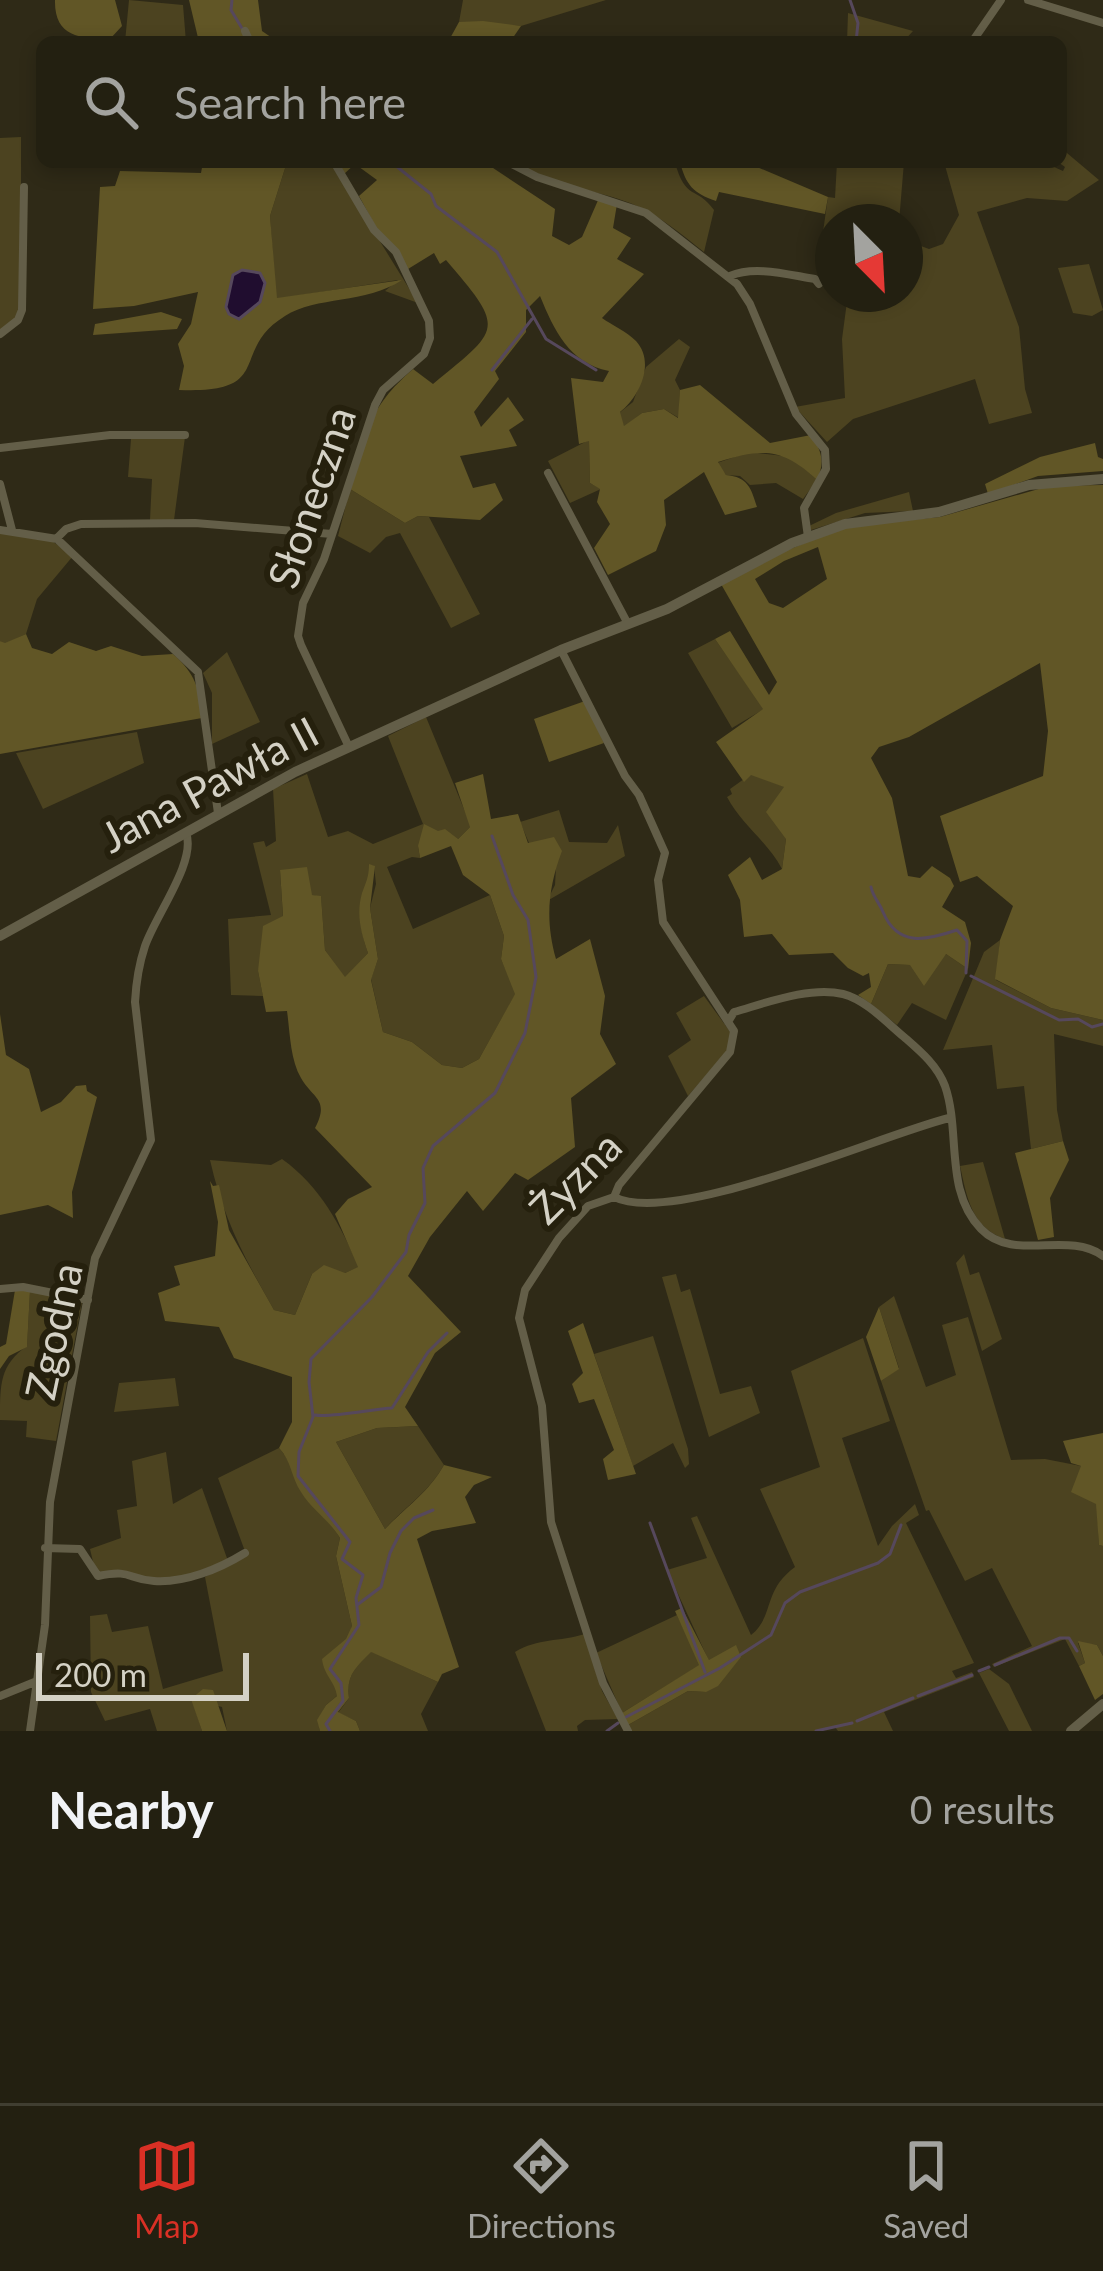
<!DOCTYPE html>
<html lang="en">
<head>
<meta charset="utf-8">
<style>
	:root { --surface:#232011; --page:#2f2d1f; --text:#f1f3f6; --muted:#a3a39f; --line:#403e31; --accent:#d93025 }
	body { margin:0; font-family:Lato,sans-serif; background:var(--page); color:var(--text) }
	.compass { position:absolute; left:815px; top:204px; width:108px; height:108px; border-radius:50%; background:var(--surface); box-shadow:0 6px 18px #0003; rotate:156deg }
	.scale { position:absolute; left:36px; bottom:30px; width:213px; box-sizing:border-box; padding-left:12px; border:6px solid #d4d1c5; border-top:0; font-size:33px; line-height:42px; white-space:nowrap; color:#d4d1c5; -webkit-text-stroke:9px #25200d; paint-order:stroke }
	.list { margin:0; padding:0; list-style:none }
	h2 { display:flex; justify-content:space-between; align-items:center; height:156px; margin:0; padding:0 48px; font-size:51px }
	h2 small { font-size:39px; font-weight:400; color:var(--muted) }
	.icon { flex:none; width:66px; height:66px; fill:none; stroke:currentColor; stroke-width:2; stroke-linecap:round; stroke-linejoin:round }
	.map { position:relative; flex:none; width:1103px; height:1731px; overflow:hidden }
	.search { position:absolute; background:var(--surface); box-shadow:0 6px 18px #0003; left:36px; right:36px; top:36px; height:132px; display:flex; align-items:center; gap:30px; box-sizing:border-box; padding:0 42px; border-radius:18px; color:var(--muted); font-size:45px }
	.sheet { height:372px; background:var(--surface) }
	nav { display:flex; justify-content:space-around; align-items:center; box-sizing:border-box; height:168px; border-top:3px solid var(--line); background:var(--surface); font-size:33px; color:var(--muted) }
	nav a { display:grid; justify-items:center; gap:6px }
	nav .on { color:var(--accent) }
	.map>svg:first-child { display:block }
	.green { fill:#4c4320 }
	.forest { fill:#615626; fill-rule:evenodd }
	.water { fill:#200d2f; stroke:#56485c; stroke-width:3 }
	.lines { fill:none; stroke-linecap:round; stroke-linejoin:round }
	.stream { stroke:#56485c; stroke-width:3 }
	.minor { stroke:#635e48; stroke-width:8 }
	.tertiary { stroke:#635e48; stroke-width:10 }
	.labels { text-anchor:middle; dominant-baseline:central; stroke-width:12; stroke-linejoin:round; paint-order:stroke }
	.street-label { font-size:42px; fill:#d4d1c5; stroke:#25200d }
</style>
</head>
<body>
<div class="map">
<svg width="1103" height="1731" viewBox="0 0 1103 1731">
	<rect width="100%" height="100%" fill="#2f2a17"/>
	<path class="green" d="M 129,0 L 183,5 L 186,42 L 125,42 Z
		M 463,0 L 606,0 L 521,26 L 459,22 Z
		M 848,13 L 913,31 L 903,42 L 847,42 Z
		M 21,137 L 21,310 L 17,319 L 0,331 L 0,138 Z
		M 1061,148 L 1099,180 L 1067,201 L 1027,198 L 977,212 L 1019,327 L 1025,389 L 1032,413 L 989,424 L 975,379 L 853,419 L 827,442 L 795,407 L 845,398 L 842,339 L 848,294 L 905,294 L 905,240 L 929,249 L 943,244 L 959,215 L 944,162 L 1043,162 L 1063,171 L 1065,167 L 1058,162 Z
		M 287,162 L 331,162 L 418,303 L 385,291 L 398,280 L 276,299 L 270,216 Z
		M 532,162 L 675,162 C 685,201 697,186 714,210 L 704,252 C 681,234 658,214 630,203 C 596,190 560,187 527,169 Z
		M 837,162 L 904,162 L 899,222 L 833,222 L 833,232 L 823,232 L 828,197 L 835,198 Z
		M 1089,264 L 1103,310 L 1092,316 L 1073,313 L 1058,268 Z
		M 679,339 L 690,347 L 675,380 L 680,390 L 679,418 L 664,409 L 642,413 L 624,427 L 619,413 L 633,402 L 646,367 Z
		M 185,437 L 174,520 L 150,520 L 152,479 L 128,477 L 131,439 Z
		M 589,440 L 590,483 L 601,489 L 570,503 L 548,461 Z
		M 749,452 L 793,457 L 817,480 L 803,499 L 776,483 L 750,485 L 740,476 L 726,475 L 717,463 Z
		M 350,489 L 405,523 L 418,516 L 429,517 L 480,614 L 451,628 L 400,533 L 386,537 L 370,553 L 338,536 Z
		M 909,492 L 913,511 L 865,513 L 811,530 L 809,526 L 836,513 Z
		M 0,533 L 52,541 L 73,556 L 37,599 L 26,634 L 5,644 L 0,641 Z
		M 715,639 L 764,709 L 732,728 L 688,653 Z
		M 227,652 L 260,722 L 212,744 L 212,693 L 203,673 Z
		M 426,717 L 471,826 L 458,839 L 418,846 L 420,858 L 412,857 L 387,867 L 413,929 L 490,895 L 504,936 L 501,959 L 516,993 L 479,1059 L 462,1068 L 442,1065 L 412,1042 L 383,1032 L 371,979 L 378,959 L 370,908 L 376,884 L 374,866 L 370,865 C 367,903 353,910 368,953 L 345,978 L 325,950 L 321,897 L 312,895 L 280,870 L 283,917 L 258,971 L 263,996 L 231,995 L 228,919 L 271,915 L 253,843 L 264,841 L 266,847 L 276,841 L 273,789 L 307,774 L 328,837 L 348,831 L 373,844 L 423,824 L 388,736 Z
		M 137,732 L 144,763 L 43,809 L 16,753 Z
		M 751,774 L 785,787 L 786,839 L 782,869 C 767,841 742,825 727,797 L 732,794 L 730,789 Z
		M 559,810 L 569,842 L 607,843 L 618,825 L 625,856 L 547,901 L 555,885 L 556,867 L 529,843 L 520,822 Z
		M 1000,940 L 996,980 L 1051,1008 L 1103,1020 L 1103,1046 L 1054,1034 L 1057,1110 L 1063,1141 L 1031,1149 L 1024,1086 L 997,1089 L 992,1045 L 943,1050 L 984,952 Z
		M 946,954 L 968,969 L 946,1020 L 912,1003 L 897,1025 L 871,1004 L 888,964 L 910,965 Z
		M 704,996 L 731,1033 L 727,1051 L 688,1096 L 668,1056 L 691,1040 L 676,1013 Z
		M 282,1159 C 321,1187 340,1225 359,1267 L 345,1273 L 312,1274 L 295,1315 L 274,1310 C 244,1257 223,1218 210,1160 L 271,1165 Z
		M 983,1162 L 1005,1239 C 971,1227 967,1197 960,1166 Z
		M 964,1254 L 970,1275 L 979,1272 L 1002,1339 L 982,1351 L 956,1263 Z
		M 676,1274 L 681,1292 L 690,1289 L 720,1394 L 751,1386 L 760,1413 L 709,1437 L 662,1277 Z
		M 30,1291 L 82,1302 L 56,1441 L 26,1437 L 27,1421 L 0,1420 C 0,1383 0,1365 27,1346 Z
		M 894,1296 L 926,1387 L 956,1375 L 942,1325 L 968,1317 L 1011,1460 L 1045,1459 L 1081,1466 L 1097,1504 L 1099,1545 L 1103,1546 L 1103,1656 L 1097,1645 L 1078,1643 L 1085,1663 L 1079,1666 L 1065,1639 L 994,1667 L 992,1664 L 1032,1646 L 992,1568 L 965,1581 L 929,1510 L 926,1511 L 881,1381 L 899,1368 L 879,1307 Z
		M 653,1336 L 688,1449 L 689,1464 L 685,1468 L 673,1443 L 633,1466 L 594,1354 Z
		M 863,1338 L 890,1421 L 842,1438 L 878,1546 L 892,1526 L 915,1504 L 919,1515 L 906,1523 L 974,1663 L 952,1671 L 956,1678 L 972,1672 L 974,1677 L 884,1712 L 893,1731 L 838,1731 L 835,1727 L 821,1731 L 631,1731 L 628,1725 L 688,1691 L 705,1692 L 709,1661 L 667,1570 L 707,1558 L 691,1518 L 697,1516 L 751,1635 C 775,1616 762,1591 795,1567 L 760,1489 L 820,1467 L 791,1371 Z
		M 175,1378 L 179,1406 L 114,1412 L 119,1383 Z
		M 418,1426 L 444,1465 C 428,1493 406,1506 385,1529 L 336,1442 L 377,1428 Z
		M 279,1448 C 295,1466 300,1491 315,1508 C 324,1518 332,1525 340,1538 L 336,1556 L 352,1626 L 337,1696 L 326,1705 L 318,1720 L 320,1731 L 227,1731 L 222,1707 L 192,1699 L 202,1731 L 157,1731 L 150,1709 L 105,1721 L 91,1692 L 90,1616 L 107,1614 L 112,1632 L 148,1626 L 163,1689 L 223,1671 L 205,1577 L 246,1554 L 218,1478 Z
		M 166,1452 L 173,1504 L 202,1488 L 228,1561 C 206,1570 183,1578 159,1579 C 134,1581 133,1564 100,1574 L 95,1570 L 90,1549 L 121,1538 L 117,1510 L 137,1506 L 132,1461 Z
		M 677,1615 L 700,1665 L 622,1713 L 596,1653 Z
		M 364,1624 L 375,1626 L 380,1635 L 372,1652 L 438,1682 L 421,1714 L 428,1731 L 360,1731 L 356,1721 L 338,1713 L 349,1698 C 346,1676 355,1668 370,1652 L 351,1644 L 358,1629 Z
		M 585,1634 L 602,1691 L 618,1719 L 585,1720 L 577,1726 L 578,1731 L 546,1731 L 515,1652 C 538,1638 559,1642 585,1634 Z
		M 989,1669 L 1009,1684 L 1032,1731 L 1009,1731 L 979,1673 Z"/>
	<path class="forest" d="M 55,0 L 115,0 L 122,26 L 110,39 C 79,39 54,36 55,0 Z
		M 189,0 L 258,0 L 262,31 L 278,42 L 199,42 Z
		M 483,21 L 521,26 L 510,42 L 448,42 L 459,22 Z
		M 203,162 L 287,162 L 270,216 L 277,298 L 402,280 C 366,304 316,296 285,316 C 228,351 277,394 179,390 L 184,366 L 178,344 L 191,324 L 198,292 L 134,306 L 93,309 L 100,187 L 115,186 L 120,171 L 201,173 Z
		M 338,162 L 484,162 L 555,209 L 552,236 L 569,245 L 582,237 L 599,198 L 617,204 L 613,228 L 631,238 L 617,259 L 644,274 L 602,318 C 612,325 627,332 636,341 C 656,363 639,397 620,412 L 624,426 L 642,413 L 664,409 L 678,418 L 680,390 L 700,385 L 770,443 L 811,435 C 822,451 825,462 817,480 C 783,448 763,448 718,462 L 726,475 C 748,477 751,488 757,507 L 725,515 L 704,472 L 664,500 L 666,525 L 656,551 L 608,575 L 594,548 L 610,524 L 597,502 L 600,489 L 590,483 L 589,441 L 579,444 L 571,378 L 603,382 L 609,371 C 569,363 554,330 540,296 L 526,310 L 526,332 L 495,371 L 499,379 L 474,412 L 481,427 L 508,397 L 524,420 L 509,430 L 517,446 L 460,456 L 473,488 L 495,483 L 503,500 L 480,520 L 418,516 L 405,523 L 350,489 C 366,434 367,409 413,369 L 433,384 C 501,328 506,330 446,260 L 440,264 L 434,253 L 408,269 L 377,229 L 359,196 L 377,180 L 355,164 L 344,174 Z
		M 680,162 L 758,162 L 757,167 L 828,197 L 825,214 L 719,192 L 716,201 C 693,193 686,185 680,162 Z
		M 161,312 L 182,319 L 177,329 L 93,335 L 95,324 Z
		M 1095,443 L 1098,457 L 1103,459 L 1103,471 L 1038,476 L 988,494 L 985,484 L 1040,457 Z
		M 1103,485 L 1103,1020 L 1051,1008 L 995,979 L 1000,940 L 1013,906 L 977,876 L 960,882 L 940,816 L 1043,776 L 1048,731 L 1040,663 L 909,737 L 879,747 L 871,758 L 892,798 L 908,876 L 920,878 L 932,866 L 950,878 L 954,886 L 942,907 L 965,922 L 971,943 L 968,969 L 946,954 L 924,986 L 910,965 L 888,964 L 871,1004 L 858,995 L 871,987 L 869,973 L 863,976 L 848,968 L 833,953 L 789,955 L 772,934 L 744,937 L 740,900 L 728,875 L 750,857 L 762,880 L 782,869 L 786,839 L 766,812 L 784,787 L 751,775 L 744,782 L 716,742 L 763,709 L 715,639 L 730,631 L 769,695 L 777,682 L 721,584 L 781,553 L 845,526 L 940,517 L 1049,486 ZM 818,547 L 827,579 L 783,608 L 769,603 L 755,579 L 784,561 Z
		M 26,634 L 32,648 L 52,654 L 69,642 L 96,651 L 111,646 L 142,656 L 173,654 C 195,673 200,689 202,718 L 0,754 L 0,641 L 5,643 Z
		M 585,701 L 604,743 L 549,762 L 534,719 Z
		M 483,774 L 491,819 L 518,814 L 528,843 L 554,837 L 562,851 C 548,888 545,920 556,959 L 590,939 L 605,996 L 600,1034 L 616,1064 L 571,1098 L 575,1147 L 528,1180 L 515,1173 L 483,1211 L 467,1191 L 430,1237 L 408,1276 L 461,1332 L 435,1353 L 405,1407 L 418,1426 L 377,1428 L 336,1442 L 385,1529 C 407,1506 428,1493 444,1465 L 492,1477 L 474,1485 L 465,1497 L 476,1523 L 432,1531 L 417,1539 L 459,1667 L 442,1674 L 438,1682 L 371,1652 C 355,1668 346,1676 349,1698 L 338,1712 L 356,1721 L 360,1731 L 320,1731 L 317,1720 L 326,1705 L 337,1696 C 335,1681 324,1676 322,1659 L 346,1639 L 352,1626 L 336,1556 L 340,1538 C 329,1520 312,1510 301,1492 C 291,1477 292,1462 279,1448 L 292,1422 L 292,1377 L 234,1358 L 219,1327 L 165,1321 L 158,1293 L 180,1285 L 174,1266 L 215,1256 L 218,1222 L 210,1181 L 213,1186 L 219,1185 L 229,1230 L 274,1310 L 295,1315 L 312,1274 L 324,1265 L 345,1273 L 358,1267 L 335,1214 L 348,1199 L 372,1187 L 315,1128 C 330,1099 313,1099 301,1078 C 290,1059 290,1032 287,1011 L 266,1012 L 258,971 L 263,926 L 283,916 L 280,870 L 307,867 L 312,895 L 321,896 L 325,950 L 345,977 L 368,953 C 361,933 356,914 362,893 C 366,882 369,877 369,864 L 375,866 L 370,908 L 378,959 L 371,980 L 383,1032 L 412,1042 L 442,1065 L 462,1068 L 479,1059 L 515,994 L 501,959 L 504,936 L 490,895 L 463,875 L 451,846 L 420,858 L 418,846 L 424,824 L 438,831 L 445,829 L 458,839 L 470,827 L 455,783 Z
		M 0,1014 L 6,1055 L 29,1069 L 41,1112 L 61,1102 L 76,1086 L 86,1085 L 87,1091 L 97,1097 L 72,1192 L 73,1218 L 48,1205 L 0,1215 Z
		M 1063,1141 L 1069,1160 L 1050,1198 L 1054,1237 L 1038,1240 L 1015,1153 Z
		M 15,1290 L 30,1291 L 27,1347 L 9,1356 L 0,1369 L 0,1347 L 6,1344 Z
		M 879,1307 L 899,1369 L 881,1381 L 866,1337 Z
		M 583,1323 L 636,1474 L 608,1480 L 603,1459 L 614,1450 L 594,1399 L 579,1403 L 572,1384 L 583,1373 L 568,1331 Z
		M 1103,1433 L 1103,1546 L 1099,1545 L 1096,1504 L 1071,1492 L 1081,1466 L 1071,1463 L 1063,1441 Z
		M 682,1608 L 709,1660 L 736,1645 L 741,1657 L 718,1686 L 706,1692 L 688,1691 L 628,1725 L 622,1713 L 699,1665 L 675,1611 Z
		M 1078,1641 L 1097,1645 L 1103,1656 L 1103,1694 L 1095,1700 L 1079,1666 L 1085,1663 Z
		M 203,1689 L 213,1690 L 227,1731 L 202,1731 L 191,1699 Z"/>
	<path class="water" d="M 242,270 L 260,273 L 265,283 L 260,302 L 239,319 L 229,314 L 226,307 L 233,275 Z"/>
	<g class="lines">
		<path class="stream" d="M 232,0 L 231,10 L 243,30
			M 850,0 L 858,23 L 856,42
			M 391,162 L 431,194 L 436,206 L 497,252 L 546,339 L 596,370
			M 492,370 L 532,319
			M 871,887 C 873,897 879,902 883,912 C 898,948 927,940 957,930 L 967,941 L 966,973
			M 971,976 L 1059,1020 L 1078,1019 L 1092,1027 L 1103,1024
			M 315,1415 C 331,1418 373,1409 392,1408 L 428,1352 L 447,1333
			M 650,1523 L 705,1672
			M 357,1605 L 381,1587 L 390,1553 L 401,1531 L 414,1518 L 433,1510
			M 995,1665 L 1060,1638 L 1069,1638 L 1077,1651
			M 979,1671 L 989,1667
			M 918,1696 L 972,1675
			M 626,1717 L 720,1668 L 771,1635 L 785,1603 L 800,1592 L 878,1563 L 890,1554 L 901,1525
			M 857,1721 L 913,1698
			M 330,1731 L 326,1724 L 343,1701 L 341,1683 L 330,1669 L 359,1625 L 356,1598 L 363,1575 L 342,1559 L 350,1542 L 298,1476 L 299,1452 L 313,1417 L 309,1382 L 311,1359 L 372,1297 L 406,1252 L 409,1235 L 425,1203 L 423,1168 L 433,1146 L 495,1093 L 525,1033 L 536,977 L 528,920 L 513,895 L 492,836
			M 607,1731 L 618,1723
			M 816,1731 L 852,1723"/>
		<path class="minor" d="M 1028,0 L 1103,23
			M 245,31 L 250,42
			M 972,42 L 1001,0
			M 334,162 L 374,230 L 396,252 L 429,321 L 430,338 L 424,354 L 383,390 L 375,405 L 324,559 L 303,603 L 298,636 L 301,645 L 349,747
			M 508,162 L 537,177 L 646,213 L 737,284 L 750,304 L 796,414 L 825,450 L 826,469 L 804,508 L 808,537
			M 730,276 C 755,265 789,275 815,279 L 819,284
			M 0,334 L 18,320 L 22,310 L 24,187
			M 0,448 L 110,435 L 185,435
			M 548,473 L 628,624
			M 0,484 L 12,530
			M 0,530 L 57,539 L 198,672 L 218,813
			M 57,538 L 66,529 L 81,524 L 195,523 L 332,534
			M 561,650 L 625,776 L 639,795 L 665,853 L 658,880 L 663,922 L 734,1031 L 730,1052 L 619,1185 L 614,1197 L 588,1206 L 559,1238 L 525,1290 L 519,1318 L 542,1406 L 551,1522 L 603,1683 L 628,1731
			M 728,1022 L 734,1012 C 766,1003 810,986 843,994 C 866,1000 886,1022 904,1037 C 920,1051 937,1065 945,1086 C 961,1132 944,1191 981,1229 C 1014,1263 1067,1230 1103,1256
			M 614,1197 C 675,1227 877,1136 949,1118
			M 0,1289 L 23,1287 L 88,1300
			M 45,1548 L 80,1549 L 98,1576 C 133,1569 126,1579 154,1581 C 185,1583 219,1569 245,1553
			M 0,1696 L 37,1681 L 45,1625 L 50,1502 L 95,1258 L 151,1140 L 135,1002 C 136,983 139,964 145,946 C 155,916 197,861 186,833
			M 30,1731 L 37,1681"/>
		<path class="tertiary" d="M 0,936 L 295,772 L 561,650 L 667,609 L 792,543 L 845,524 L 939,512 L 1029,485 L 1103,479
			M 1071,1731 L 1103,1704"/>
	</g>
	<g class="labels">
		<g class="street-label">
			<text transform="translate(311 497) rotate(-71)">Słoneczna</text>
			<text transform="translate(209 784) rotate(-28)">Jana Pawła II</text>
			<text transform="translate(575 1177) rotate(-45)">Żyzna</text>
			<text transform="translate(53 1331) rotate(-78)">Zgodna</text>
		</g>
	</g>
</svg>
<svg class="compass" viewBox="-18 -18 36 36"><path d="M0-13l5 13h-10z" fill="#e53935"/><path d="M0 13l5-13h-10z" fill="#a3a39f"/></svg>
<div class="scale">200 m</div>
<div class="search"><svg class="icon" aria-label="search" viewBox="0 0 24 24"><circle cx="10" cy="10" r="6"/><path d="M15 15l6 6"/></svg>Search here</div>
</div>
<section class="sheet">
<h2>Nearby<small>0 results</small></h2>
<ul class="list">
</ul>
</section>
<nav>
<a class="on"><svg class="icon" aria-label="map" viewBox="0 0 24 24"><path d="M3 6l6-2 6 2 6-2v14l-6 2-6-2-6 2zM9 4v14M15 6v14"/></svg>Map</a>
<a><svg class="icon" aria-label="directions" viewBox="0 0 24 24"><path d="M12 3l9 9-9 9-9-9zM9 14v-3h6M13 9l2 2-2 2"/></svg>Directions</a>
<a><svg class="icon" aria-label="saved" viewBox="0 0 24 24"><path d="M7 4h10v16l-5-4-5 4z"/></svg>Saved</a>
</nav>
</body>
</html>
